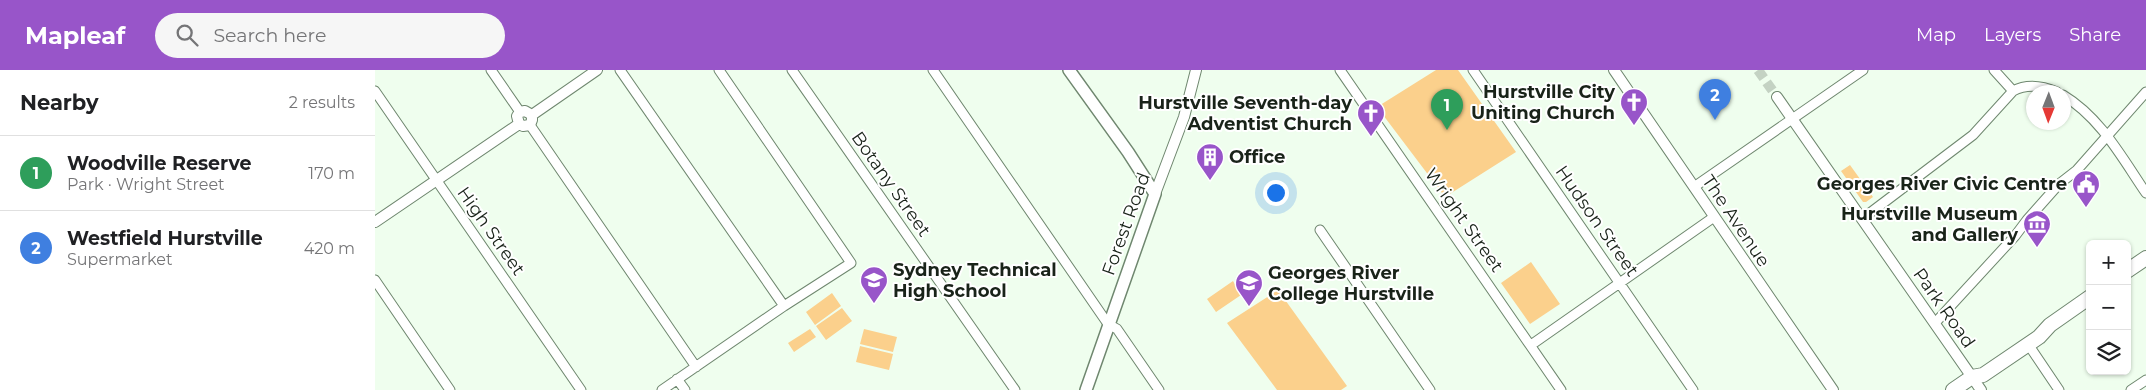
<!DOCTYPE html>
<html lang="en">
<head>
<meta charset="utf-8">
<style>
	:root { --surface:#fff; --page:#f6f6f6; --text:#202124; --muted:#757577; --line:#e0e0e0; --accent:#9855c9 }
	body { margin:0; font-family:Montserrat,sans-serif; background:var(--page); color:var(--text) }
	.controls { position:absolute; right:15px; bottom:15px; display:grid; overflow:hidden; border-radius:8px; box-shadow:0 1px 4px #0004 }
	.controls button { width:45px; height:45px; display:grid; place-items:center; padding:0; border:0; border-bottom:1px solid var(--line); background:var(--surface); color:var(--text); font:25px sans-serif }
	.compass { position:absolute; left:1651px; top:15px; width:45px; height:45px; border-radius:50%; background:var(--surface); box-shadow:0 1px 4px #0004; rotate:181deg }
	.you { position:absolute; left:900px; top:122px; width:18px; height:18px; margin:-12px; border:4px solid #fff; border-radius:50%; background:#1a73e8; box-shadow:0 0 0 8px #1a73e833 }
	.badge { display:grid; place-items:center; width:32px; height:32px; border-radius:50%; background:var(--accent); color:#fff; font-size:16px; font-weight:700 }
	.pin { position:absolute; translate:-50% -41px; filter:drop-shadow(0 1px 2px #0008) }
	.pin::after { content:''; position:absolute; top:26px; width:18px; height:15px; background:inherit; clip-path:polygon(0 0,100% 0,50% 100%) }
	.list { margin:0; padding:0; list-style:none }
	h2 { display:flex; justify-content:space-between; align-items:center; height:65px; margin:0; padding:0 20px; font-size:21px }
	h2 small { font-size:16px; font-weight:400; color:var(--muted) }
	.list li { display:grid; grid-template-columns:32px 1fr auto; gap:15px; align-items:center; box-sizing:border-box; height:75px; padding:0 20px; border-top:1px solid var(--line) }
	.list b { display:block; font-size:19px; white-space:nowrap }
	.list p { margin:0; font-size:16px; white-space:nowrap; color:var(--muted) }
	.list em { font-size:16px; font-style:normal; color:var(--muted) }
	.icon { flex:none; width:28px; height:28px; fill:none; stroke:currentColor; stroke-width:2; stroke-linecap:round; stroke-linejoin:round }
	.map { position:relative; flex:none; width:1771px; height:320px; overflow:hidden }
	header { display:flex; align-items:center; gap:30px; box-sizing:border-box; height:70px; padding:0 25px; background:var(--accent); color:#fff }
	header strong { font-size:24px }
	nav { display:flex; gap:28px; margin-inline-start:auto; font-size:18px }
	.search { width:350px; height:45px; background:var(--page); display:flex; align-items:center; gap:12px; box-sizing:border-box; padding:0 18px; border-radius:28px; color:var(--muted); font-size:19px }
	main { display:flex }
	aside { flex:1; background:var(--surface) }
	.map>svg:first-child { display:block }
	.green { fill:#fbd08c }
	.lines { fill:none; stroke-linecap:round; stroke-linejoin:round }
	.tertiary-tunnel { stroke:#c4d2c3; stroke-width:10; stroke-dasharray:10 5; stroke-linecap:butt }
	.minor-casing { stroke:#6f876f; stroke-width:11 }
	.tertiary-casing { stroke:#6f876f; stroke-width:12 }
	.secondary-casing { stroke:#6f876f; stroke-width:14 }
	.primary-casing { stroke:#6f876f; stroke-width:16 }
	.minor { stroke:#fff; stroke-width:9 }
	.tertiary { stroke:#fff; stroke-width:10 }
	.secondary { stroke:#fff; stroke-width:11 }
	.primary { stroke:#fff; stroke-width:14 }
	.labels { text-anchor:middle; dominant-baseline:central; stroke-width:4; stroke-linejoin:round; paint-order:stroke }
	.poi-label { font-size:18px; font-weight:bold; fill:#192319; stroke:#fff; text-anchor:end }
	.street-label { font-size:18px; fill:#192319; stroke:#fff }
</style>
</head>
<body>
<header>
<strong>Mapleaf</strong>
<div class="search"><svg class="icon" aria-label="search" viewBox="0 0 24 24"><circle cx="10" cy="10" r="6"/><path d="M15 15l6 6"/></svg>Search here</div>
<nav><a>Map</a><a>Layers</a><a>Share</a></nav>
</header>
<main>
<aside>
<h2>Nearby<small>2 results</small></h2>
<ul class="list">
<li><span class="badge" style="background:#2e9e5b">1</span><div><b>Woodville Reserve</b><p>Park · Wright Street</p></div><em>170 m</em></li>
<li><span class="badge" style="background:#3f7fe0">2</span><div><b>Westfield Hurstville</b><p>Supermarket</p></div><em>420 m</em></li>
</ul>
</aside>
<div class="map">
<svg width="1771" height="320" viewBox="0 0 1771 320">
	<rect width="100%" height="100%" fill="#effeee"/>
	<path class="green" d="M 1061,0 L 1083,0 L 1141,82 L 1070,127 L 1002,37 Z
		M 1475,95 L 1498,127 L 1491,132 L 1488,132 L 1466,101 Z
		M 1156,192 L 1185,234 L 1155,254 L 1126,213 Z
		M 858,211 L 866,225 L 841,242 L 832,229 Z
		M 903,220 L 972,316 L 966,320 L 902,320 L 852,253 Z
		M 457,223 L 466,236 L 440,255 L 431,242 Z
		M 467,238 L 477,251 L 451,270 L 441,256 Z
		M 435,259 L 441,267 L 419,282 L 413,273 Z
		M 489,259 L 522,267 L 518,282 L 485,274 Z
		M 485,276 L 518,284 L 514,300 L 481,292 Z"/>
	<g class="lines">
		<path class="tertiary-tunnel" d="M 1383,0 L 1402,27"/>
		<g class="minor-casing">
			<path id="minor" d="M 116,0 L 145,42
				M 245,0 L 409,236
				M 417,0 L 640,320
				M 558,0 L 733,254 L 742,259 L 784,320
				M 965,0 L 1186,320
				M 1098,0 L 1318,320
				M 1619,0 L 1638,21
				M 0,21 L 206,320
				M 1688,25 C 1726,48 1747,88 1771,123
				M 155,55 L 321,297
				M 1319,117 L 1488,0
				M 1487,149 L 1598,65 L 1638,21 C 1653,13 1668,16 1682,22
				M 945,160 L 1055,320
				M 0,210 L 75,320
				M 1560,253 L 1640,166 L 1652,150 L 1684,114 L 1702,100 L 1771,22
				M 1653,274 L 1684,320
				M 1156,275 L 1339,147
				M 302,309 L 310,320
				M 287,320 L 409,236 L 476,193 L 344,0
				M 1756,320 L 1771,310"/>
		</g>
		<g class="tertiary-casing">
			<path id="tertiary" d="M 1239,0 L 1458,320
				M 1402,27 L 1606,320
				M 157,45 L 222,0
				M 144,54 L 142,46 L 145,42 L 150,41 L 157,45
				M 144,54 L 148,56 L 155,55 L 157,50 L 157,45
				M 780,124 L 809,47 L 821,0
				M 0,152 L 144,54"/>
		</g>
		<g class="secondary-casing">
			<path id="secondary" d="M 694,0 L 753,82 L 780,124 L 711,320"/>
		</g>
		<g class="primary-casing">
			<path id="primary" d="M 1752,201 L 1771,188
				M 1578,320 L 1597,307 L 1608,305 L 1664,267 L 1675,255 L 1715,227"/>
		</g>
		<use href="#minor" class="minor"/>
		<use href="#tertiary" class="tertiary"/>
		<use href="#secondary" class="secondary"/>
		<use href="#primary" class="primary"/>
	</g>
	<defs>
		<g id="church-pin" transform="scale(1.4375)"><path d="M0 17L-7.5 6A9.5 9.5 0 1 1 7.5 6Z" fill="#9855c9" stroke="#fff"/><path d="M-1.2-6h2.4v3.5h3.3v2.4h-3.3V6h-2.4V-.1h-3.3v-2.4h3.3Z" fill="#fff"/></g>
		<g id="building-pin" transform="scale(1.4375)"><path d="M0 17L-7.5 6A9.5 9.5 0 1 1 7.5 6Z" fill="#9855c9" stroke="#fff"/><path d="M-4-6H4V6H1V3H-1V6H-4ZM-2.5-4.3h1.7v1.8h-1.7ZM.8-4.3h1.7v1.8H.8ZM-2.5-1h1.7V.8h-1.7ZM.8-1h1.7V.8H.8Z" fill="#fff"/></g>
		<g id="civic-pin" transform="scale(1.4375)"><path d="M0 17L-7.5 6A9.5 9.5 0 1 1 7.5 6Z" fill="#9855c9" stroke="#fff"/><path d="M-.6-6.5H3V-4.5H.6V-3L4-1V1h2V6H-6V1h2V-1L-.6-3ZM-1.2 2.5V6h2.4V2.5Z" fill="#fff"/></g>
		<g id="museum-pin" transform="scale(1.4375)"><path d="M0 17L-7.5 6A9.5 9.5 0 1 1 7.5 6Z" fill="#9855c9" stroke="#fff"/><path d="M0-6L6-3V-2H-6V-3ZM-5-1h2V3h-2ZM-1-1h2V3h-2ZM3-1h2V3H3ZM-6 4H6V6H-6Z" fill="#fff"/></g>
		<g id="school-pin" transform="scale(1.4375)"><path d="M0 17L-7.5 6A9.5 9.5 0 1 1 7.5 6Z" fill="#9855c9" stroke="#fff"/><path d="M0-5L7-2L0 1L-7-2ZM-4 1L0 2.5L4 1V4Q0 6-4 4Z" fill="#fff"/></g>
	</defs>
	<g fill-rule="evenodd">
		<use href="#church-pin" x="1259" y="32"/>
		<use href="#church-pin" x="996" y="43"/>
		<use href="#building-pin" x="835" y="87"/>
		<use href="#civic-pin" x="1711" y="114"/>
		<use href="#museum-pin" x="1662" y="154"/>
		<use href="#school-pin" x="499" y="210"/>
		<use href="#school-pin" x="874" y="213"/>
	</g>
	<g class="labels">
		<g class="poi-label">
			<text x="1240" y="22">Hurstville City<tspan x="1240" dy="21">Uniting Church</tspan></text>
			<text x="977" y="33">Hurstville Seventh-day<tspan x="977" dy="21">Adventist Church</tspan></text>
			<text x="854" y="87" text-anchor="start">Office</text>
			<text x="1692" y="114">Georges River Civic Centre</text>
			<text x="1643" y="144">Hurstville Museum<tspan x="1643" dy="21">and Gallery</tspan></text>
			<text x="518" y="200" text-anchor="start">Sydney Technical<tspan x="518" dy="21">High School</tspan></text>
			<text x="893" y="203" text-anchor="start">Georges River<tspan x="893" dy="21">College Hurstville</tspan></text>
		</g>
		<g class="street-label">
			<text transform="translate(516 114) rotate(55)">Botany Street</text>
			<text transform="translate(1089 150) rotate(55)">Wright Street</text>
			<text transform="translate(1222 151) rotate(55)">Hudson Street</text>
			<text transform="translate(1361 151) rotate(56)">The Avenue</text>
			<text transform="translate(751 154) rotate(-70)">Forest Road</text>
			<text transform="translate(116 161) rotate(55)">High Street</text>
			<text transform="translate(1569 238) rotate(55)">Park Road</text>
		</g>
	</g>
</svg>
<div class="controls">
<button>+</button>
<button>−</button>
<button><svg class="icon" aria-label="layers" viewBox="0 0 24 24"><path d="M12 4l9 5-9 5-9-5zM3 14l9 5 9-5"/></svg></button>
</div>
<svg class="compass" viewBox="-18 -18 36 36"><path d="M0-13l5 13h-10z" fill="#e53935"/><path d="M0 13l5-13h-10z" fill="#757577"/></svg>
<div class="you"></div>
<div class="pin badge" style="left:1072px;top:60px;background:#2e9e5b">1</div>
<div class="pin badge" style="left:1340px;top:50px;background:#3f7fe0">2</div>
</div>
</main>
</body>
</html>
